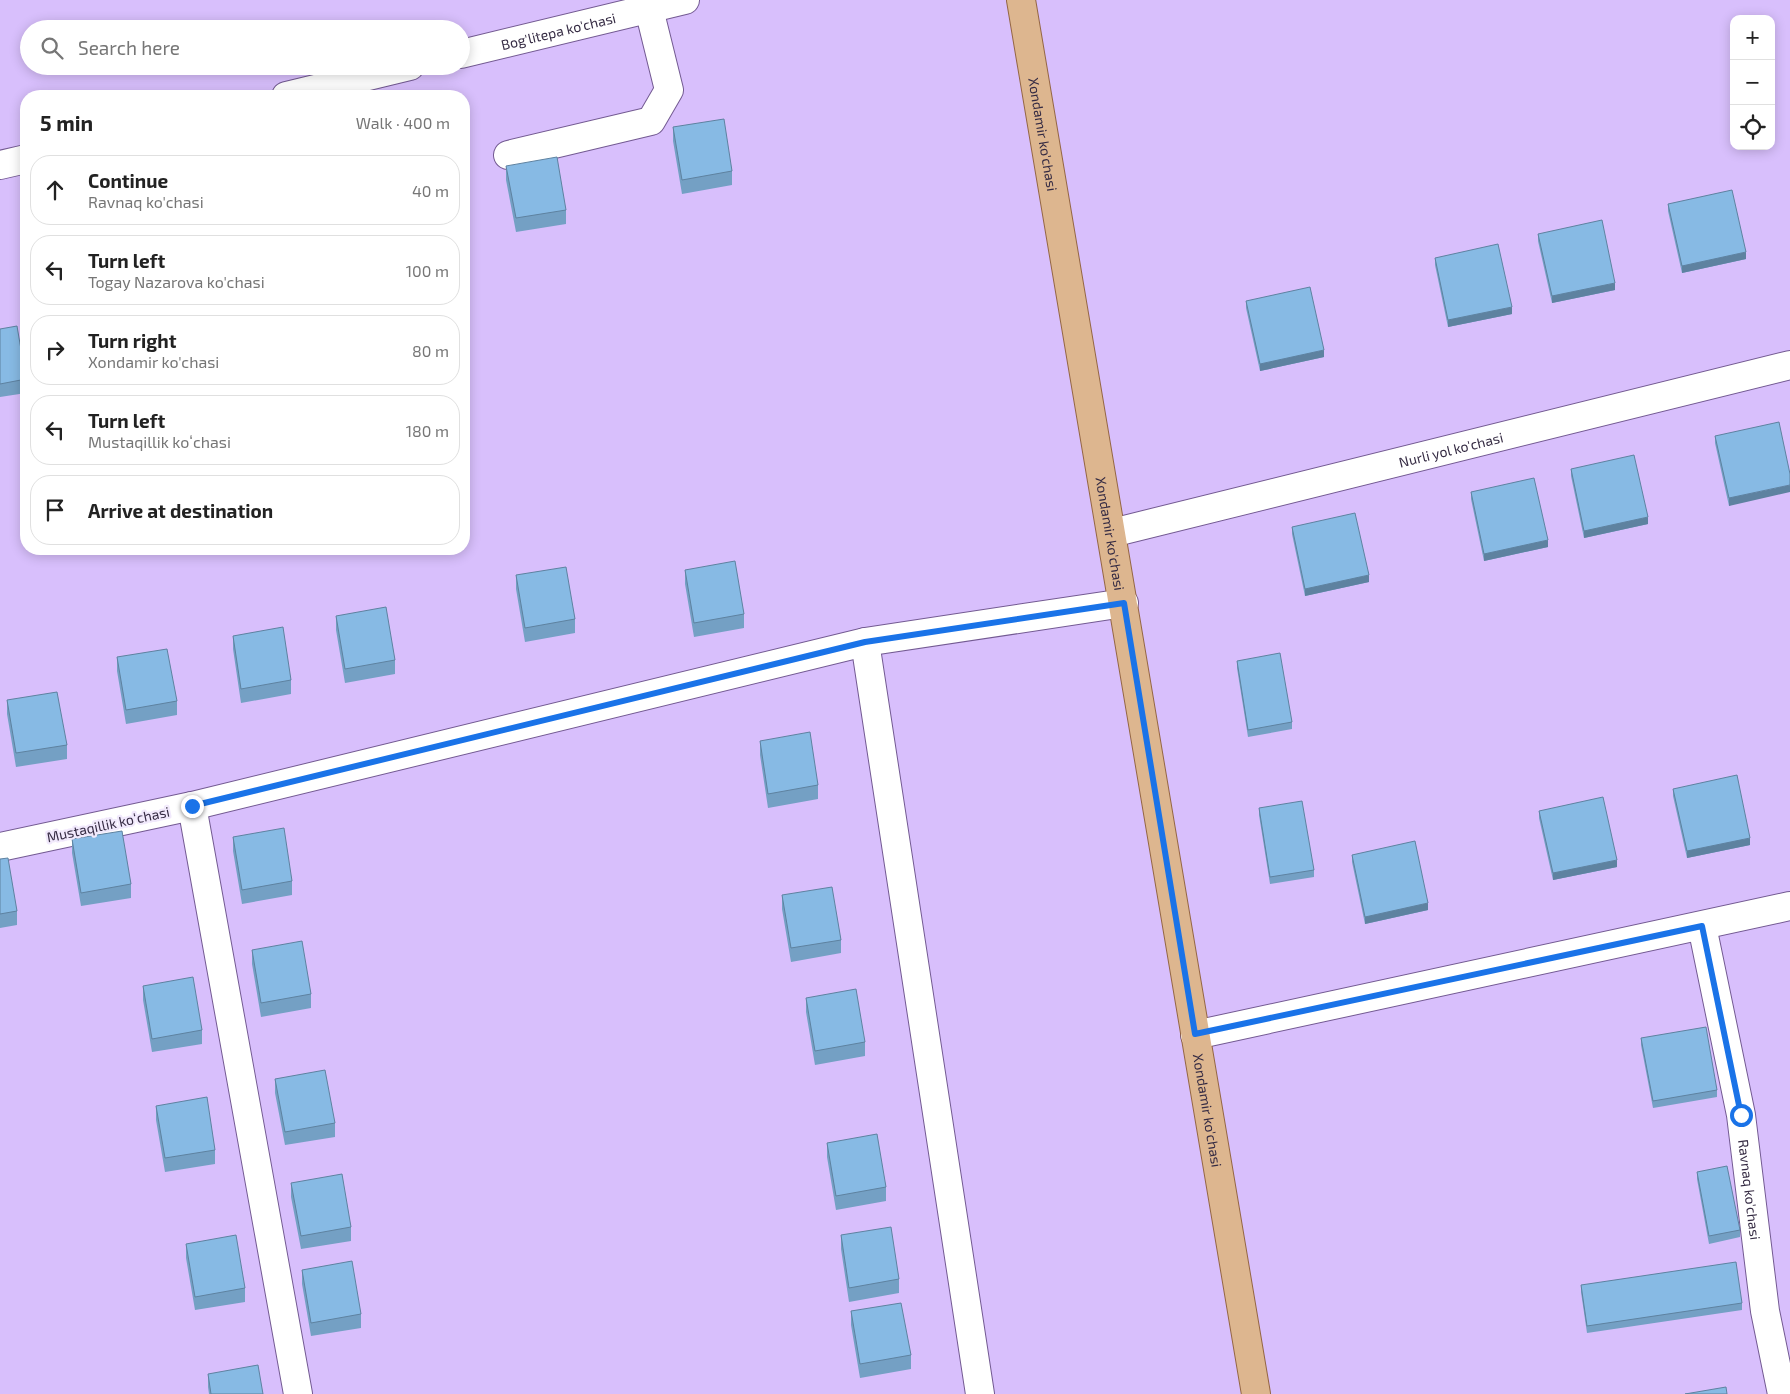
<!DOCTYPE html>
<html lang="en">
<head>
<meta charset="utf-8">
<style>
	:root { --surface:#fff; --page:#f2f2f2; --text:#222; --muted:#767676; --line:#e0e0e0 }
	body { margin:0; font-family:"Exo 2",sans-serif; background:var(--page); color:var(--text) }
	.controls { position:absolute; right:15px; top:15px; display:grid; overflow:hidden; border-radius:10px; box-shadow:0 2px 12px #0003 }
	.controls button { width:45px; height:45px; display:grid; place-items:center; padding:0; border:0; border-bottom:1px solid var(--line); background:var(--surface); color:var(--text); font:25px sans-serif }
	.stop { position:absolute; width:15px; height:15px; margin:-11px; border:4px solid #1a73e8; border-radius:50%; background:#fff }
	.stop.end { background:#1a73e8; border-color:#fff; box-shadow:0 1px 5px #0008 }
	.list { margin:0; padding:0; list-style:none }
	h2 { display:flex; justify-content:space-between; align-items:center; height:65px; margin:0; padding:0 20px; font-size:21px }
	h2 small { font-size:16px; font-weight:400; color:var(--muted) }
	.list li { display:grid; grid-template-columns:32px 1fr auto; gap:15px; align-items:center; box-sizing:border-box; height:70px; margin:0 10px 10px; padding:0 10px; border:1px solid var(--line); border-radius:20px }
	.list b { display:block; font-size:19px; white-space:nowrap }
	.list p { margin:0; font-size:16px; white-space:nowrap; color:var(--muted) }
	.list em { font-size:16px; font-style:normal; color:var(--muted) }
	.icon { flex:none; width:28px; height:28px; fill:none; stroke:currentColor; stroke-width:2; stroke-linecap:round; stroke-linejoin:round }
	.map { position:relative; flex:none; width:1790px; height:1394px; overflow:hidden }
	.search { position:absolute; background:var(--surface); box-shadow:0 2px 12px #0003; left:20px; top:20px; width:450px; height:55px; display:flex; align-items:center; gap:12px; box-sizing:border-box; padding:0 18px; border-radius:28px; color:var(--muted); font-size:19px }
	.panel { position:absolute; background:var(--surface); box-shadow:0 2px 12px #0003; left:20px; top:90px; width:450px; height:465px; border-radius:20px }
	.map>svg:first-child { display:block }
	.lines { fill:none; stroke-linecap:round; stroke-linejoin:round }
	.minor-casing { stroke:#735a92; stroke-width:30 }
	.major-casing { stroke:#946644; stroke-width:30 }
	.minor { stroke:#fff; stroke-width:28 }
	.major { stroke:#ddb68f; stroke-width:28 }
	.wall { fill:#74a0c4 }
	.shaded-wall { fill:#5e82a0 }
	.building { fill:#87bae4; stroke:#5e82a0 }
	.route { stroke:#1a73e8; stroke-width:6 }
	.labels { text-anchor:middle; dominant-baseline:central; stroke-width:4.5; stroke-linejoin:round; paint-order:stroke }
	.street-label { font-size:14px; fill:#352b43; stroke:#f1e9fc }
</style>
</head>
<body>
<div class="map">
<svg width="1790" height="1394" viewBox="0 0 1790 1394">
	<rect width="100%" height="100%" fill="#d8bffc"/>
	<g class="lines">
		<g class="minor-casing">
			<g id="minor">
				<path id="s1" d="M 461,54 L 685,0"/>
				<path d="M 286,96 L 410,66"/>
				<path d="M 508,155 L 651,121 L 669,90 L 649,9"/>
				<path d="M 0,165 L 26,159"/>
				<path id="s2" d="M 1112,533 L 1790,365"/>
				<path d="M 865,642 L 980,1394"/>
				<path d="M 192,806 L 298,1394"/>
				<path d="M 0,847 L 192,806 L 865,642 L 1124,603"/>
				<path id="s3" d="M 1702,926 L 1741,1115 L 1765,1311 L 1782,1394"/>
				<path d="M 1195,1035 L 1790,906"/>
			</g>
		</g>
		<g class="major-casing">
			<g id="major">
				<path id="s4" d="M 1021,0 L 1256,1394"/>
			</g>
		</g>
		<use href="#minor" class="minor"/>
		<use href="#major" class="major"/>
	</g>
	<path class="wall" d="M 673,127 L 732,171 L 732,185 L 682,194 L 673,141 Z
		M 506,166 L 566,210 L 566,224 L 516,232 L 506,180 Z
		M 1668,204 L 1746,259 L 1682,273 L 1668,211 Z
		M 1538,234 L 1615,290 L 1552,303 L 1538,241 Z
		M 1435,258 L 1512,314 L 1448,327 L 1435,265 Z
		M 1246,301 L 1324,357 L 1260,371 L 1246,308 Z
		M 0,329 L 26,379 L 26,393 L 0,397 Z
		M 1715,436 L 1790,474 L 1729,506 L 1715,443 Z
		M 1571,469 L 1648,524 L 1584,538 L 1571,476 Z
		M 1471,492 L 1548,547 L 1484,561 L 1471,499 Z
		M 1292,527 L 1369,582 L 1305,596 L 1292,534 Z
		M 685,570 L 744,614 L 744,628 L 694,637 L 685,584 Z
		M 516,575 L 575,619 L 575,633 L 525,642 L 516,589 Z
		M 336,616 L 395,660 L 395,674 L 345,683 L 336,630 Z
		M 233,636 L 291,680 L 291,694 L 241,703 L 233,649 Z
		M 117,657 L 177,701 L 177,715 L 126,724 L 117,671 Z
		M 1237,661 L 1292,722 L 1292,729 L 1248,737 L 1237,668 Z
		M 7,700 L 67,745 L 67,759 L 16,767 L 7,714 Z
		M 760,741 L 818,785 L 818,799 L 768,808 L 760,755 Z
		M 1673,789 L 1750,845 L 1687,858 L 1673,796 Z
		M 1259,808 L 1314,870 L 1314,877 L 1270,884 L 1259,815 Z
		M 1539,811 L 1617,867 L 1553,880 L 1539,818 Z
		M 233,837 L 292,881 L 292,895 L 242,904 L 233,851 Z
		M 72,839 L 131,884 L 131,898 L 81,906 L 72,853 Z
		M 1352,855 L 1428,910 L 1365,924 L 1352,862 Z
		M 0,859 L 17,911 L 17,925 L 0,928 Z
		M 782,895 L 841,940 L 841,953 L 791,962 L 782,909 Z
		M 252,950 L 311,994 L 311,1008 L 261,1017 L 252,964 Z
		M 143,986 L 202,1030 L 202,1044 L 152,1052 L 143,1000 Z
		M 806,998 L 865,1042 L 865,1056 L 815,1065 L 806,1012 Z
		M 1641,1038 L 1717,1090 L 1717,1097 L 1653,1108 L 1641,1045 Z
		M 275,1079 L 335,1123 L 335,1137 L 285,1145 L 275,1093 Z
		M 156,1106 L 215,1150 L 215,1164 L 165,1172 L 156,1120 Z
		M 827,1143 L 886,1187 L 886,1201 L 836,1210 L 827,1157 Z
		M 1697,1172 L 1740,1230 L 1740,1237 L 1709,1244 L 1697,1179 Z
		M 291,1183 L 351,1227 L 351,1241 L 301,1249 L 291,1197 Z
		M 841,1235 L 899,1279 L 899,1293 L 849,1302 L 841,1249 Z
		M 186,1244 L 245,1288 L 245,1302 L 195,1310 L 186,1258 Z
		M 302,1270 L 361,1314 L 361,1328 L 311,1336 L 302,1284 Z
		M 1581,1285 L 1742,1303 L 1742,1310 L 1587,1333 L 1581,1292 Z
		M 851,1311 L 911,1355 L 911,1369 L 860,1378 L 851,1325 Z
		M 208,1374 L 263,1394 L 209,1394 L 208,1387 Z"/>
	<path class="shaded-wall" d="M 1746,252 L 1746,259 L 1682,273 L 1682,266 Z
		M 1615,283 L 1615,290 L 1552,303 L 1552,296 Z
		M 1512,307 L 1512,314 L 1448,327 L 1448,320 Z
		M 1324,350 L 1324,357 L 1260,371 L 1260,364 Z
		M 1790,485 L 1790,492 L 1729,506 L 1729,498 Z
		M 1648,517 L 1648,524 L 1584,538 L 1584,531 Z
		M 1548,540 L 1548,547 L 1484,561 L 1484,554 Z
		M 1369,575 L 1369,582 L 1305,596 L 1305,589 Z
		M 1750,838 L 1750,845 L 1687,858 L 1687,851 Z
		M 1617,860 L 1617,867 L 1553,880 L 1553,873 Z
		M 1428,903 L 1428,910 L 1365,924 L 1365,917 Z"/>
	<path class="building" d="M 724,119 L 732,171 L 682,180 L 673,127 Z
		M 557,157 L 566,210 L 516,218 L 506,166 Z
		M 1732,190 L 1746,252 L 1682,266 L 1668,204 Z
		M 1602,220 L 1615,283 L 1552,296 L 1538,234 Z
		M 1498,244 L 1512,307 L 1448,320 L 1435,258 Z
		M 1310,287 L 1324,350 L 1260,364 L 1246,301 Z
		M 17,326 L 26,379 L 0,384 L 0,329 Z
		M 1779,422 L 1790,474 L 1790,485 L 1729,498 L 1715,436 Z
		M 1634,455 L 1648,517 L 1584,531 L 1571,469 Z
		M 1534,478 L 1548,540 L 1484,554 L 1471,492 Z
		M 1355,513 L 1369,575 L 1305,589 L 1292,527 Z
		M 735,561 L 744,614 L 694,623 L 685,570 Z
		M 566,567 L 575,619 L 525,628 L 516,575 Z
		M 386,607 L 395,660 L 345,669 L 336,616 Z
		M 283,627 L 291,680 L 241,689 L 233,636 Z
		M 167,649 L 177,701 L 126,710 L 117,657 Z
		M 1280,653 L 1292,722 L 1248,730 L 1237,661 Z
		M 57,692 L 67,745 L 16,753 L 7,700 Z
		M 810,732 L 818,785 L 768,794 L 760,741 Z
		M 1737,775 L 1750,838 L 1687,851 L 1673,789 Z
		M 1603,797 L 1617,860 L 1553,873 L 1539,811 Z
		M 1302,801 L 1314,870 L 1270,877 L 1259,808 Z
		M 284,828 L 292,881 L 242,890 L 233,837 Z
		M 122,831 L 131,884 L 81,893 L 72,839 Z
		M 1415,841 L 1428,903 L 1365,917 L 1352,855 Z
		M 8,858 L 17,911 L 0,914 L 0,859 Z
		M 832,887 L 841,940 L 791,948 L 782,895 Z
		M 302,941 L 311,994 L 261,1003 L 252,950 Z
		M 193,977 L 202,1030 L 152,1039 L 143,986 Z
		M 856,989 L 865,1042 L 815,1051 L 806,998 Z
		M 1706,1027 L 1717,1090 L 1653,1101 L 1641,1038 Z
		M 325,1070 L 335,1123 L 285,1132 L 275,1079 Z
		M 207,1097 L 215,1150 L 165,1158 L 156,1106 Z
		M 877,1134 L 886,1187 L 836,1196 L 827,1143 Z
		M 1727,1166 L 1740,1230 L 1709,1236 L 1697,1172 Z
		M 342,1174 L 351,1227 L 301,1236 L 291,1183 Z
		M 891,1227 L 899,1279 L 849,1288 L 841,1235 Z
		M 236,1235 L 245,1288 L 195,1297 L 186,1244 Z
		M 352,1261 L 361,1314 L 311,1323 L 302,1270 Z
		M 1736,1262 L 1742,1303 L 1587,1326 L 1581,1285 Z
		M 901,1303 L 911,1355 L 860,1364 L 851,1311 Z
		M 258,1365 L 263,1394 L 211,1394 L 208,1374 Z
		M 1726,1387 L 1727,1394 L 1685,1394 Z"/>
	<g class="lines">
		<path class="route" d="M 192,806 L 865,642 L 1124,603 L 1195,1034 L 1702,926 L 1741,1115"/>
	</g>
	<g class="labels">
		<g class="street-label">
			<text stroke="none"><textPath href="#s1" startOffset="100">Bog'litepa ko'chasi</textPath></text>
			<text stroke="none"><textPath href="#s4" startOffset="136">Xondamir ko'chasi</textPath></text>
			<text stroke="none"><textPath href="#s2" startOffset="349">Nurli yol ko'chasi</textPath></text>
			<text stroke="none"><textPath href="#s4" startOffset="541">Xondamir ko'chasi</textPath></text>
			<text transform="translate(108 824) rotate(-12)">Mustaqillik koʻchasi</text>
			<text stroke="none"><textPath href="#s4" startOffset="1126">Xondamir ko'chasi</textPath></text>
			<text stroke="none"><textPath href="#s3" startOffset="268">Ravnaq ko'chasi</textPath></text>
		</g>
	</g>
</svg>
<div class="controls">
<button>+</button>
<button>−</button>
<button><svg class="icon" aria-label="locate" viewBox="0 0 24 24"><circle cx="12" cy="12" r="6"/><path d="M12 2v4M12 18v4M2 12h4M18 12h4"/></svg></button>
</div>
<div class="stop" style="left:1741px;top:1115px"></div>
<div class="stop end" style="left:192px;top:806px"></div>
<div class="search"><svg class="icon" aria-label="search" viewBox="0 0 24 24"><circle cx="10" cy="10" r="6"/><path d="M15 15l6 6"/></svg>Search here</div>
<section class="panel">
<h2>5 min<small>Walk · 400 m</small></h2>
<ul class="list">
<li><svg class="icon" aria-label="ahead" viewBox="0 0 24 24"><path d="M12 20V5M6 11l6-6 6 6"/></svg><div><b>Continue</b><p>Ravnaq ko'chasi</p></div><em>40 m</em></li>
<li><svg class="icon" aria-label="left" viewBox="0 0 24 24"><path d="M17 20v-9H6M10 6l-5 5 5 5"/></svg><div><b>Turn left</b><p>Togay Nazarova ko'chasi</p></div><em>100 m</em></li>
<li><svg class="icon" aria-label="right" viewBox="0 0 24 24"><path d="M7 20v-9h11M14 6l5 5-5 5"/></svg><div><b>Turn right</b><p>Xondamir ko'chasi</p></div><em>80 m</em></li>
<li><svg class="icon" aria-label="left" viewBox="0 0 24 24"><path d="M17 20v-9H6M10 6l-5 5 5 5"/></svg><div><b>Turn left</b><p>Mustaqillik koʻchasi</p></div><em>180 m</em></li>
<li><svg class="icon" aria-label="arrive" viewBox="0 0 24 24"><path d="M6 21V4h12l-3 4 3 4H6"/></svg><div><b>Arrive at destination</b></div></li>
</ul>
</section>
</div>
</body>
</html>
